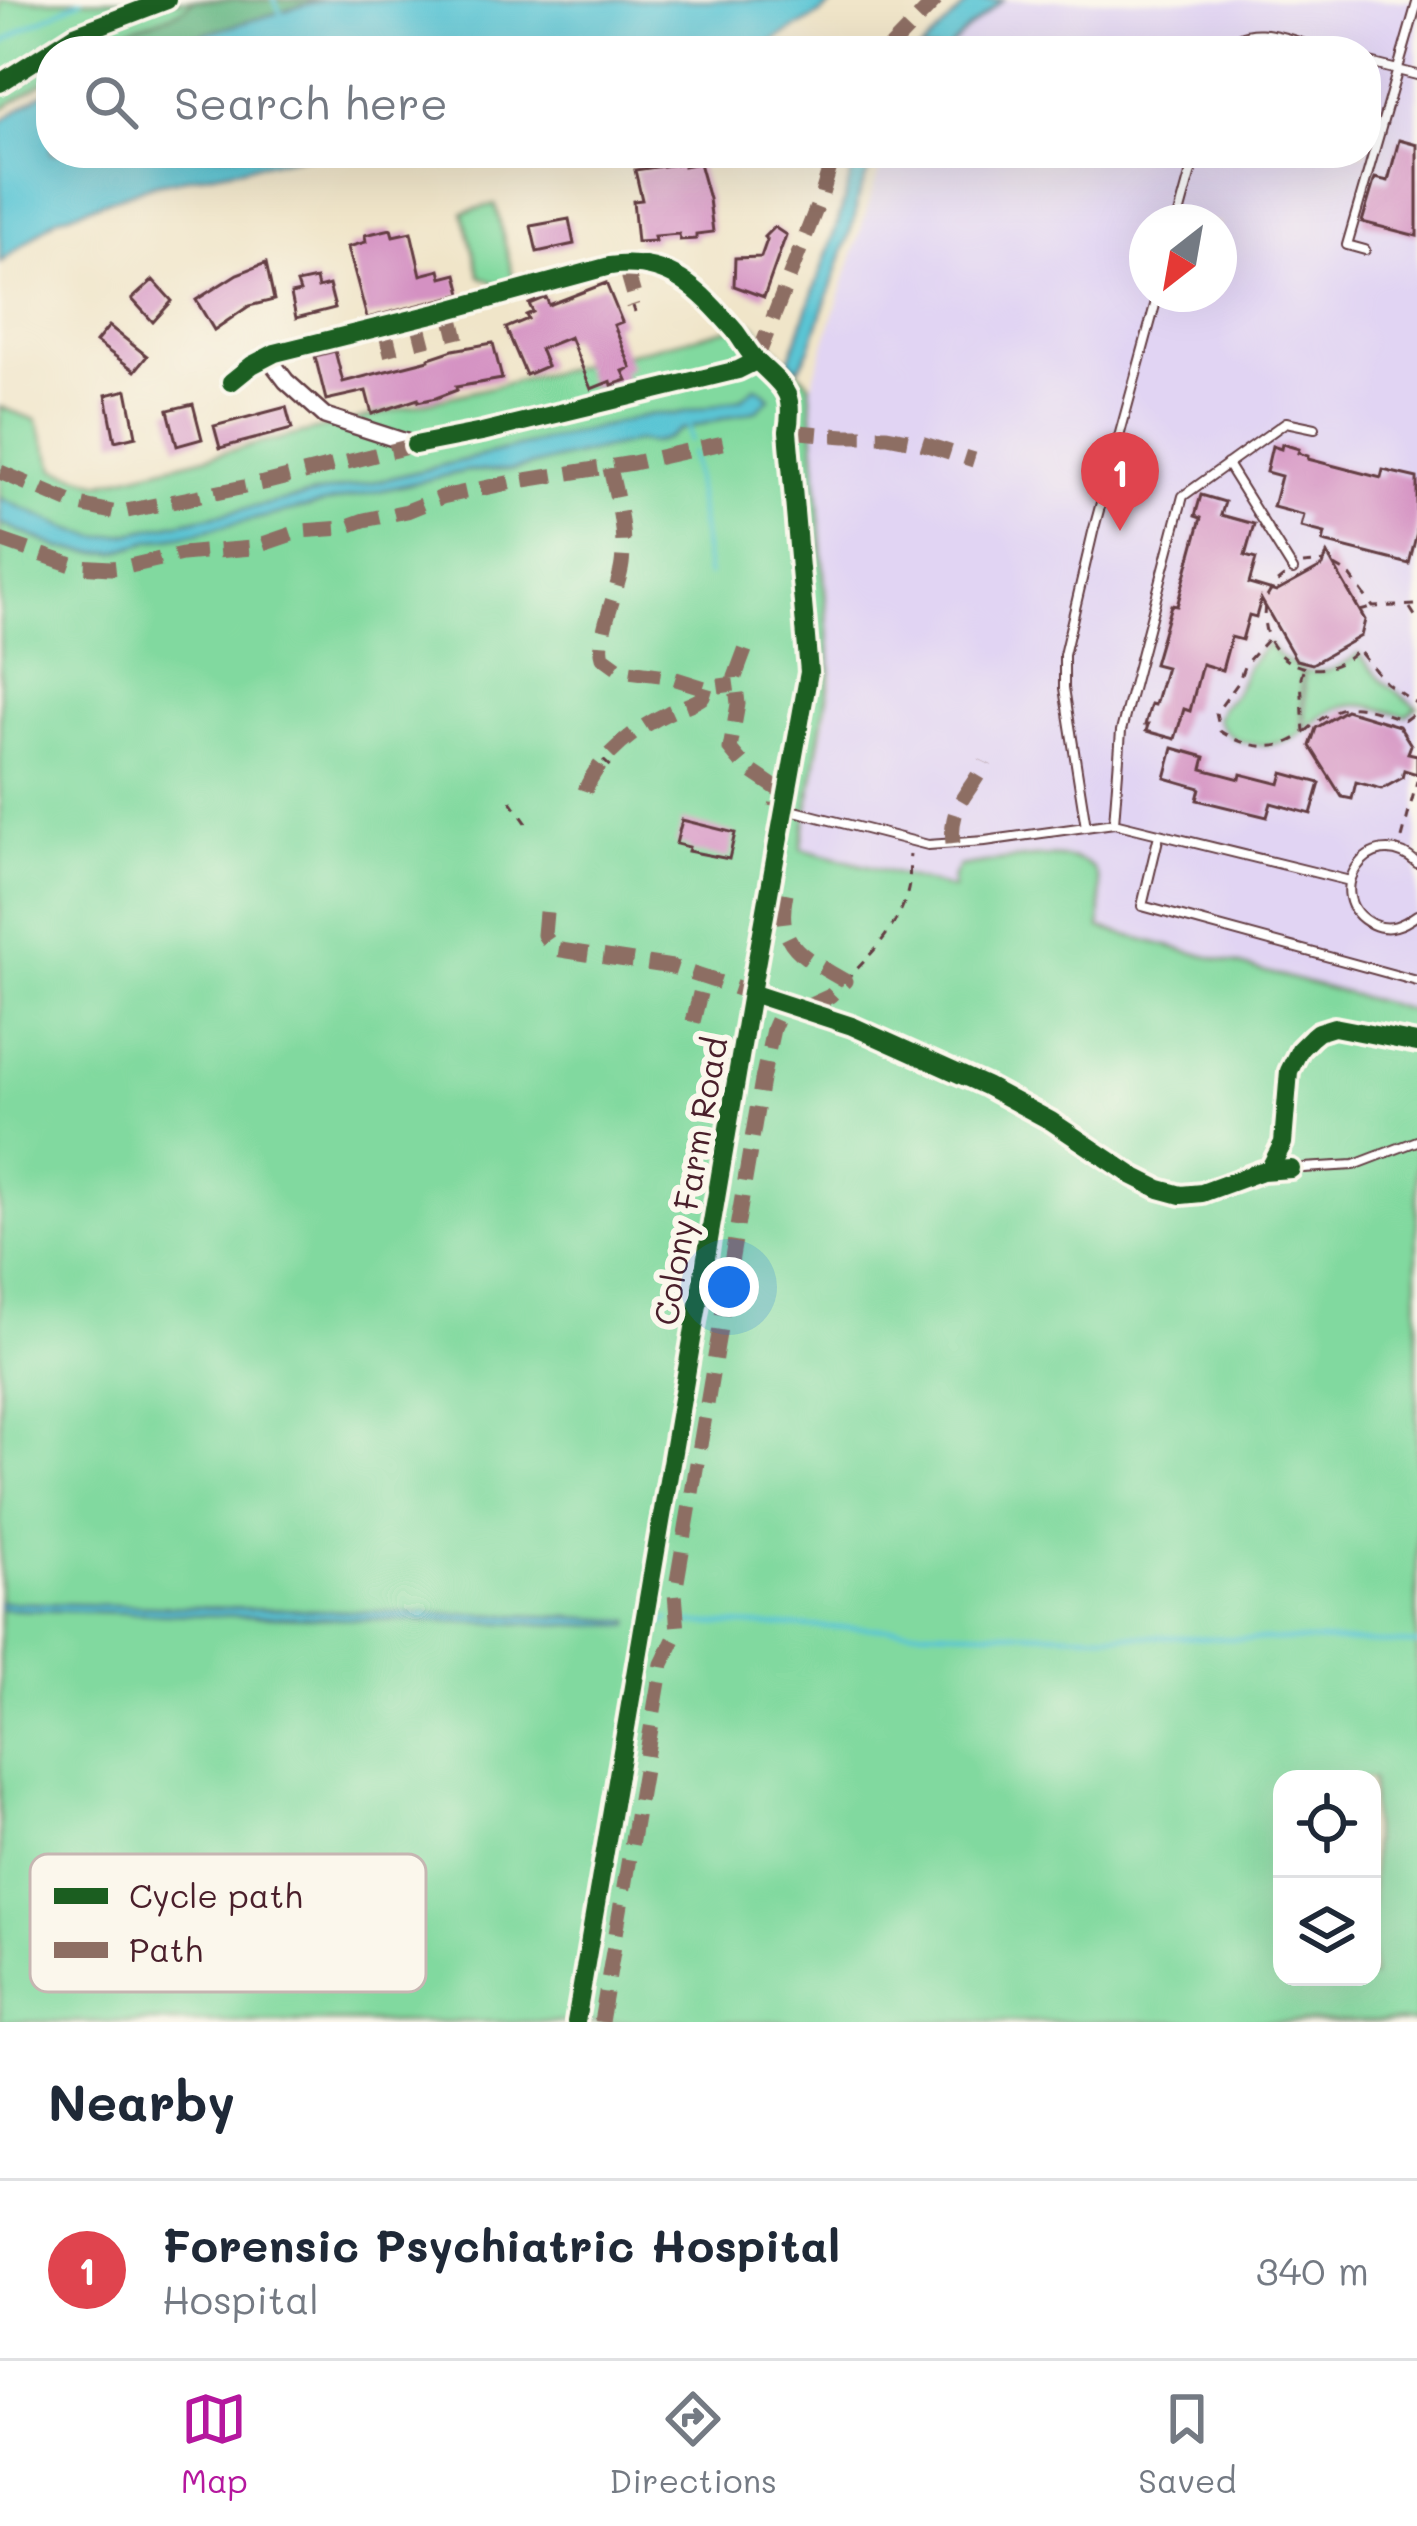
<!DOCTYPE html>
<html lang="en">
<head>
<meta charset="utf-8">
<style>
	:root { --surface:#fff; --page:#f2f2f3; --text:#1f2937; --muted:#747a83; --line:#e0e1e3; --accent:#b5179e }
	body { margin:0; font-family:Mali,sans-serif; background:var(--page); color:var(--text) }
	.controls { position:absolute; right:36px; bottom:36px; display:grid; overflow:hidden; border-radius:24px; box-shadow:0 12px 48px #0002 }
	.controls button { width:108px; height:108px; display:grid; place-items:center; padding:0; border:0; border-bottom:3px solid var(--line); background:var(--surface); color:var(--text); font:60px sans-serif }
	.compass { position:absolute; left:1129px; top:204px; width:108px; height:108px; border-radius:50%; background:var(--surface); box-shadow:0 12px 48px #0002; rotate:211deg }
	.you { position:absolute; left:729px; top:1287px; width:42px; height:42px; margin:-30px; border:9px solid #fff; border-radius:50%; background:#1a73e8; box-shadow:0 0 0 18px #1a73e833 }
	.badge { display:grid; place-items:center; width:78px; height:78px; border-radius:50%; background:var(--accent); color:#fff; font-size:39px; font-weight:700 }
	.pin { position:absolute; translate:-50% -99px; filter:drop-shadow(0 3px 6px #0008) }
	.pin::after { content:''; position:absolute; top:63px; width:42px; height:36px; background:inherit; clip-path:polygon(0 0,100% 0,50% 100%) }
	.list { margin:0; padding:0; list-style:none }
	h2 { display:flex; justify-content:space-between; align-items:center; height:156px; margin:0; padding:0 48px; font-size:51px }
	h2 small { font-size:39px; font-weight:400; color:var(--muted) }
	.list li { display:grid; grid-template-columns:78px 1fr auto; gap:36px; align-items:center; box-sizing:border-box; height:180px; padding:0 48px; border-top:3px solid var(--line) }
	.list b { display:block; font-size:45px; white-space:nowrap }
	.list p { margin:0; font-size:39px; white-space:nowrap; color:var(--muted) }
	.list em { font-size:39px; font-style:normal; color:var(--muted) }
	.icon { flex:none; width:66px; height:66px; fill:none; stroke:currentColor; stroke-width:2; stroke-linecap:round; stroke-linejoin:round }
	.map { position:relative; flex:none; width:1417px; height:2022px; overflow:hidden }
	.search { position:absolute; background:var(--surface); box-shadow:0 12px 48px #0002; left:36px; right:36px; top:36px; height:132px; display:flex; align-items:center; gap:30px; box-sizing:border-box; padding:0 42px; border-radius:48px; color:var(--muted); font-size:45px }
	.sheet { height:336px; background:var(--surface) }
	nav { display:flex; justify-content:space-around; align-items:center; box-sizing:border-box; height:168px; border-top:3px solid var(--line); background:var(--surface); font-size:33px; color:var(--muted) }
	nav a { display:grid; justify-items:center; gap:6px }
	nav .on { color:var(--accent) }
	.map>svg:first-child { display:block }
	.built { fill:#e1d4f3; fill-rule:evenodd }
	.green { fill:#81d99f; stroke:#667c65; stroke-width:3; fill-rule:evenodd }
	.forest { fill:#68b986; stroke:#596c58; stroke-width:3 }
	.water { fill:#5ac5d4; stroke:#527280; stroke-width:3 }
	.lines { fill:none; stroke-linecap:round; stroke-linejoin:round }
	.stream { stroke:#5ac5d4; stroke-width:4.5 }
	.building { fill:#d491c2 }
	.service-casing { stroke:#633d43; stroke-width:12 }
	.minor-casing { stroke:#633d43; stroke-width:20 }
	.path { stroke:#633d43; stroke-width:3; stroke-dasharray:9 9; stroke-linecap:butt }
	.service { stroke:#fff; stroke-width:8 }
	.minor { stroke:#fff; stroke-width:15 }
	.quiet { stroke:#8d6e63; stroke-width:15; stroke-dasharray:30 15; stroke-linecap:butt }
	.cycleway-casing { stroke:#fbf7ec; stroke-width:26 }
	.cycleway { stroke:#1b5e20; stroke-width:18 }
	.labels { text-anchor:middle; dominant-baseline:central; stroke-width:12; stroke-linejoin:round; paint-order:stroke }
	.street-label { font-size:33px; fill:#4a1f2b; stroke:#fbf7ec }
	.key { fill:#fbf7ec; stroke:#c6b6b2; stroke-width:3 }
	.key-label { font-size:33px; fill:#4a1f2b }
</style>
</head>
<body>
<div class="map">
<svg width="1417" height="2022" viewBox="0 0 1417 2022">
	<rect width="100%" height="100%" fill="#fbf7ec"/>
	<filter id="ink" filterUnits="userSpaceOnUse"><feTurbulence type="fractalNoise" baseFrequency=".00833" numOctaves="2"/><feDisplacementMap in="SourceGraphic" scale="24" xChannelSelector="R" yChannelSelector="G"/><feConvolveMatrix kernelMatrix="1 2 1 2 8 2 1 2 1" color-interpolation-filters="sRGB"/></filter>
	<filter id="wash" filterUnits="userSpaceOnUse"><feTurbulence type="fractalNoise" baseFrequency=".004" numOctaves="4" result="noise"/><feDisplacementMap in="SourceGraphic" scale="48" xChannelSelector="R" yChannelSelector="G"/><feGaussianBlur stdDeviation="2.7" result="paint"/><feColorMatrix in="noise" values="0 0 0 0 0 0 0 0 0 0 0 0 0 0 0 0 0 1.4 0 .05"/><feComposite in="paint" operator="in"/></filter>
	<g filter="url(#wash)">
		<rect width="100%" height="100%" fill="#f0e5c9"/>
		<path class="built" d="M 971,0 L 1417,0 L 1417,1014 L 802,852 L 833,674 L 811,387 L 885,153 L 1366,153 L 1366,51 L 924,51 ZM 1147,222 L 1219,222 L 1219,294 L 1147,294 Z"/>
		<path class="green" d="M 0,0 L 267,0 L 97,51 L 51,51 L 51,77 L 0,111 Z
			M 495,204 L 514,280 L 497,284 L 480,276 L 463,212 Z
			M 752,323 L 810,384 L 831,672 L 801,849 L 953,889 L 952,879 L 959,867 C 987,863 1075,844 1094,870 C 1103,883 1101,912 1100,928 L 1417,1012 L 1417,2022 L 0,2022 L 0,407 L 36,420 L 55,469 L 100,483 ZM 1282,1779 L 1372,1779 L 1372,1977 L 1282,1977 Z
			M 1268,643 L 1281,658 L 1301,669 L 1302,733 C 1278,750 1231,751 1217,719 L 1222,707 L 1235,694 L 1247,667 Z
			M 1358,653 L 1381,680 L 1417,707 L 1406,716 C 1359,703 1345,695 1306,729 L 1304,671 C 1325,674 1343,668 1358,653 Z"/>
		<path class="forest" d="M 194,0 L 322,0 L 146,51 L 94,51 C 121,22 165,27 194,0 Z"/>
		<path class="water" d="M 322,0 L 837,0 L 820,14 L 755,51 L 146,51 Z
			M 971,0 L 1003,0 L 965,32 L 947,51 L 920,51 Z
			M 51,88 L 51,153 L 319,153 L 155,184 L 57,218 L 0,263 L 0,122 Z
			M 857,153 L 876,153 L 857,200 L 855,217 L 810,348 L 800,367 L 795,366 L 790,358 L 839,219 Z
			M 755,387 L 762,390 L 770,398 L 757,410 L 680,430 L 668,438 L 652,443 L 638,441 L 512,470 L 466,471 L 186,535 L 150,541 L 116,552 L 96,553 L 63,549 L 0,523 L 0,498 L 74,531 L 100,537 L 126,534 L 387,479 L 653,414 L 675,414 L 709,407 L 741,399 Z
			M 0,1602 L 567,1617 L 631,1621 L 630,1625 L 584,1625 L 29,1610 L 0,1609 Z"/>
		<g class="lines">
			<path class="stream" d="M 274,0 L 282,16
				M 0,45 L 22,30 L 81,0
				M 688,422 L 690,440
				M 692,453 L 708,575
				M 662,1623 L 669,1619
				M 685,1623 L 1417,1644"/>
		</g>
		<g id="blocks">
			<path class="building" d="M 1399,140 L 1417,145 L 1417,236 L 1362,222 L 1375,178 L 1388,181 Z
				M 684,163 L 684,166 L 699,163 L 709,199 L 713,232 L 696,234 L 696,239 L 680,240 L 679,234 L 654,236 L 655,241 L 637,242 L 633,201 L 642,200 L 635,170 Z
				M 569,219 L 574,244 L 537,252 L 531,226 Z
				M 774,227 L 786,235 L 764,297 L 734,286 L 735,258 L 761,257 L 767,240 L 764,237 Z
				M 391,229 L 393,236 L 411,232 L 421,275 L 440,270 L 442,278 L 457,274 L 462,294 L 367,318 L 348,247 L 366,242 L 365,235 Z
				M 266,263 L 274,300 L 249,306 L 214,330 L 196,300 L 237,274 Z
				M 316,279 L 318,288 L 329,285 L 335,308 L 296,318 L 291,294 L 300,292 L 297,283 Z
				M 153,280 L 172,301 L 153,322 L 132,299 Z
				M 606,283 L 622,322 L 614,325 L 631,368 L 623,371 L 627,380 L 612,385 L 611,381 L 591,389 L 570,337 L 540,349 L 547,366 L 526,375 L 506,328 L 528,319 L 526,315 L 533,312 L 529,304 L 546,297 L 549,305 Z
				M 109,326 L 147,356 L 135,371 L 96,342 Z
				M 493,343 L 502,379 L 456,387 L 457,390 L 436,398 L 418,402 L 418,399 L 372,414 L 366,391 L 326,400 L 315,356 L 335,351 L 343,382 L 429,360 L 429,358 L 453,350 Z
				M 127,390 L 136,436 L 115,441 L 106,395 Z
				M 193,404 L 202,439 L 177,446 L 168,410 Z
				M 286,407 L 292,429 L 220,448 L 214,426 Z
				M 1282,444 L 1299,449 L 1298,453 L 1308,456 L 1308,459 L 1381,478 L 1383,470 L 1417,478 L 1417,532 L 1409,564 L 1323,542 L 1325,533 L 1301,527 L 1304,515 L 1273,507 L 1281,476 L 1266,472 L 1272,446 L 1281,449 Z
				M 1201,495 L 1225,502 L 1221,515 L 1254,524 L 1245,556 L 1256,559 L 1249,584 L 1276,592 L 1323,566 L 1327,554 L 1365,620 L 1361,636 L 1312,664 L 1296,660 L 1261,599 L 1256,617 L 1249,615 L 1242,640 L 1231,637 L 1222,670 L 1202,664 L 1190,711 L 1184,709 L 1175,739 L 1146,731 L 1148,725 L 1145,725 L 1151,704 L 1155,705 L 1166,667 L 1154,664 L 1171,605 L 1177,606 L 1201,518 L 1195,516 Z
				M 1346,710 L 1399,726 L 1411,745 L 1408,753 L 1417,755 L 1417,774 L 1404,770 L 1402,778 L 1382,789 L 1356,782 L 1352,799 L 1342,797 L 1310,746 L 1316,728 Z
				M 1173,748 L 1205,757 L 1202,769 L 1240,779 L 1241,774 L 1280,784 L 1283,773 L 1320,783 L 1311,814 L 1271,803 L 1267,817 L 1197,800 L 1200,788 L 1165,778 Z
				M 682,820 L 735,833 L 729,859 L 688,851 L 689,847 L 676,844 Z"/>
		</g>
	</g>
	<g filter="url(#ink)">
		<use href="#blocks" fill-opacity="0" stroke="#633d43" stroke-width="3"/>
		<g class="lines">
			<g class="service-casing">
				<path id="service" d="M 1225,51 C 1246,16 1296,43 1327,51
					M 1366,62 L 1417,75
					M 1177,222 L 1196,153
					M 1365,250 L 1347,245 L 1417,3
					M 1227,464 L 1293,570
					M 787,809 L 928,845 L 985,841 L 1114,823 L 1350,881
					M 1114,823 L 1121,731 L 1183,496 L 1286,422 L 1315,428
					M 1086,827 L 1064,688 L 1064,655 L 1093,532 L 1158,294
					M 1159,835 L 1142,906 L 1417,981
					M 1417,863 C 1369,819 1319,898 1372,924 C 1389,932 1403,925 1417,915
					M 753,994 L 852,1026 L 943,1065 L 1020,1103 L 1051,1121 L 1133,1176 L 1170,1192 L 1202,1193 L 1269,1170 L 1354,1165 L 1417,1141"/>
			</g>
			<g class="minor-casing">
				<path id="minor" d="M 267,356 L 286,381 L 325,416 L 415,445 L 482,432 L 738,370 L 756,361
					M 231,382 L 252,365 L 275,353 L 441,312 L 610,266 C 668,257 700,290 735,331 C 742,340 748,352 757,361 C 783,387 795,390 788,431 L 809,672 L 751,993 L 576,2022"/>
			</g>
			<path class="path" d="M 633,306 L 635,312
				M 1303,564 L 1325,562
				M 1335,566 L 1349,574 L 1373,607 L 1417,605
				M 1267,597 L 1275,584 L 1285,576
				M 1265,606 C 1256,662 1319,690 1358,650 L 1386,683 L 1417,704
				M 1410,608 L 1417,619
				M 1360,611 L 1371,608
				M 1267,640 L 1245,664 L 1238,683 L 1216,713 L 1220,731 C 1246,748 1279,754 1304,733 L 1301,677 L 1304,668
				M 1305,732 C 1346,696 1356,705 1405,720 L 1417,711
				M 603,760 L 615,771
				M 511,801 L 527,824
				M 1402,838 L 1417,781
				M 845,981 C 870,956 904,921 909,884 C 910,874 909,864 910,854"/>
			<use href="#service" class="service"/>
			<use href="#minor" class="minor"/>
			<path class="quiet" d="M 887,51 L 936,0
				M 629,264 L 629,278 L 636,302 L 632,303 L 633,306
				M 450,310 L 459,347
				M 417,318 L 427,357
				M 384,326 L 394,366
				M 756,361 L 822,194 L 834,153
				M 788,431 L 845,436 L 887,436 L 918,442 L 974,460
				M 610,468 C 617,499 626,531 622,564 C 619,589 596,637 603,657 L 621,670 L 667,676 L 705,688 L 734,684
				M 0,472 L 75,504 L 117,513 L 264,483 L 415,445
				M 0,540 L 75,566 L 111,568 L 130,566 L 182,554 L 251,548 L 301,531 L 342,528 L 364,520 L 407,511 L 442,497 L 512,482 L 633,463 L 723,443
				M 745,650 L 735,677 L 738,704 L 730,749 L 745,767 L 779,790 L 776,807
				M 585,791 C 597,758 636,728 668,713 C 680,707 692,705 703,697 L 708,680
				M 953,844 C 949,803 969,796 985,762
				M 786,893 C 775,948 803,956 845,981 L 830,996 L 808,1006 L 806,1010
				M 546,912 L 544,935 L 554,949 L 672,967 L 751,993
				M 693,1022 L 704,977
				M 601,2022 L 662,1664 L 678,1631 L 675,1593 L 762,1080 L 773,1029 L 784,1004"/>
			<g class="cycleway-casing">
				<path id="cycleway" d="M 0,83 L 75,35 L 167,0
					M 231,382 L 252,365 L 275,353 L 441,312 L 610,266 C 668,257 700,290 735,331 C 742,340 748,352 757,361 C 783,387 795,390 788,431 L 809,672 L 751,993 L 576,2022
					M 415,445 L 482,432 L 738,370 L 756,361
					M 751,993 L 852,1026 L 986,1086 L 1051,1121 L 1133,1176 L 1159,1189 L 1181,1195 L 1202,1193 L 1262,1171 L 1291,1169
					M 1269,1170 L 1283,1143 L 1289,1071 L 1300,1049 L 1312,1037 L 1318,1032 L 1334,1027 L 1417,1043"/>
			</g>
			<use href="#cycleway" class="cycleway"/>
		</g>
	</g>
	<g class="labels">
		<g class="street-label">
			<text transform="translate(689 1181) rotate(-80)">Colony Farm Road</text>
		</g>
	</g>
	<rect x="30" y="1854" width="396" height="138" rx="18" class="key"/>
	<rect x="54" y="1888" width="54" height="16" fill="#1b5e20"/>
	<rect x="54" y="1942" width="54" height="16" fill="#8d6e63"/>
	<g class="key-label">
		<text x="129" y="1908">Cycle path</text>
		<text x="129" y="1962">Path</text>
	</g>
</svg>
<div class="controls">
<button><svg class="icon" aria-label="locate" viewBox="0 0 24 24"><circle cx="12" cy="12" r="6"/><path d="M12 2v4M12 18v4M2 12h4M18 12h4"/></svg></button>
<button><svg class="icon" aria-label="layers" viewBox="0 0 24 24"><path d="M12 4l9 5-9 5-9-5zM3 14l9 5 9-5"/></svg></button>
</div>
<svg class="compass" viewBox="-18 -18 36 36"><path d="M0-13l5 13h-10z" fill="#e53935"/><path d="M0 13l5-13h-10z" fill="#747a83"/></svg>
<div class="you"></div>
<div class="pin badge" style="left:1120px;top:531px;background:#e0444e">1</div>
<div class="search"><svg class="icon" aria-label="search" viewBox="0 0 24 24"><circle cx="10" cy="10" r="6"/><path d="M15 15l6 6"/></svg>Search here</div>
</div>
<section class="sheet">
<h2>Nearby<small></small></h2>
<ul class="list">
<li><span class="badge" style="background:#e0444e">1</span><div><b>Forensic Psychiatric Hospital</b><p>Hospital</p></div><em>340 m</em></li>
</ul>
</section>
<nav>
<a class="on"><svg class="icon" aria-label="map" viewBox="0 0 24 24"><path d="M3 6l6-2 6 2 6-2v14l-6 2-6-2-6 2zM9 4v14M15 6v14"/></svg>Map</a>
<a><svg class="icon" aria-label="directions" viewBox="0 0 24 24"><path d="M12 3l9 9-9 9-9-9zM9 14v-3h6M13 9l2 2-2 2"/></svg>Directions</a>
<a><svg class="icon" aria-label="saved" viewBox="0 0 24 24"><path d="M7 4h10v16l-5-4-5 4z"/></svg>Saved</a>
</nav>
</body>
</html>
